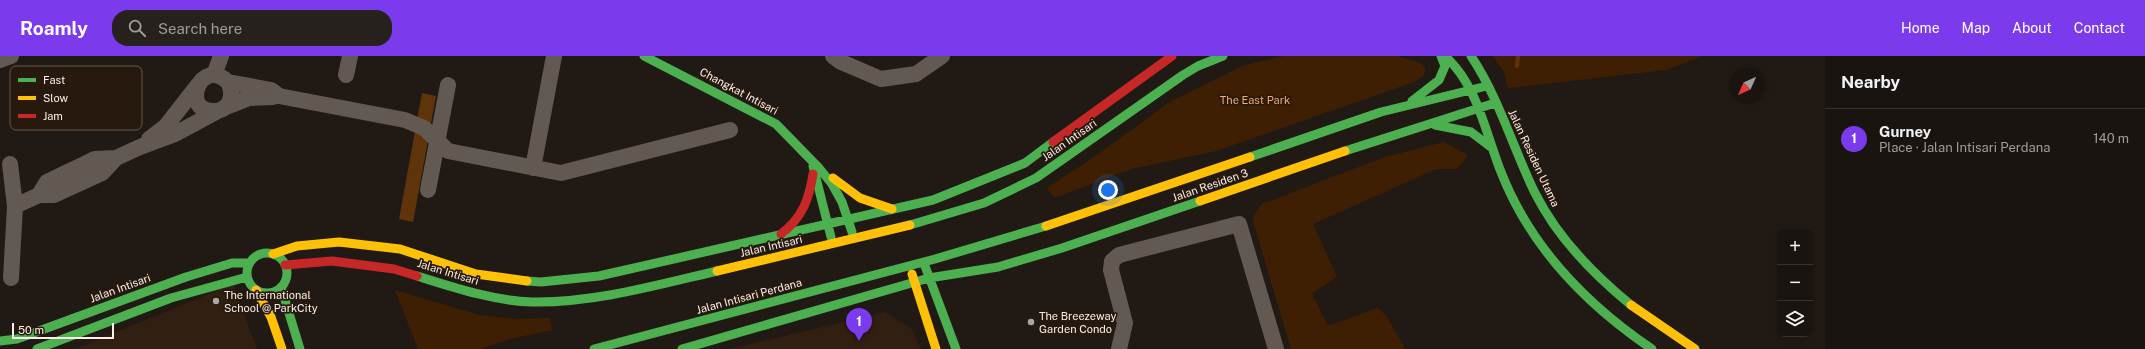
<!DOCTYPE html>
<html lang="en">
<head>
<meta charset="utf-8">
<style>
	:root { --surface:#19140f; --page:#26211d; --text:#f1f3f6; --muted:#9f9e9e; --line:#37332f; --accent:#7c3aed }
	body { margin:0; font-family:"Public Sans",sans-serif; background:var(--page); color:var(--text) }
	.controls { position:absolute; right:12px; bottom:12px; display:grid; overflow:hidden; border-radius:8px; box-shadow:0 2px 10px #0003 }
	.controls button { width:36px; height:36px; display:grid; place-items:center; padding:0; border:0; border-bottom:1px solid var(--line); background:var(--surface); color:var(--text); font:20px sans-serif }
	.compass { position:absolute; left:1729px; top:12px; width:36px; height:36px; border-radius:50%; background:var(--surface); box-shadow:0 2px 10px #0003; rotate:225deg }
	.scale { position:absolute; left:12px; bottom:10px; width:102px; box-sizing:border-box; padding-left:4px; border:2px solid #fbf0e9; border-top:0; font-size:11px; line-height:14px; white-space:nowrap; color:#fbf0e9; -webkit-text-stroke:3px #27190e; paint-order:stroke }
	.you { position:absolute; left:1108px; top:134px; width:14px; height:14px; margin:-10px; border:3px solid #fff; border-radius:50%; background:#1a73e8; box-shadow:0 0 0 6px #1a73e833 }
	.badge { display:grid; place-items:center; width:26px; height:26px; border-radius:50%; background:var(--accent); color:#fff; font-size:13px; font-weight:700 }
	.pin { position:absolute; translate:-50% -33px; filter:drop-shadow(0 1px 2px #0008) }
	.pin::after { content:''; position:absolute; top:21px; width:14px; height:12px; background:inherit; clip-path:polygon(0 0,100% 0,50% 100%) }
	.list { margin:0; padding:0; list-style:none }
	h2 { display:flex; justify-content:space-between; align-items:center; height:52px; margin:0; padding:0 16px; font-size:17px }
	h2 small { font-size:13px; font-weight:400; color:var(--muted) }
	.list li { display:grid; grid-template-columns:26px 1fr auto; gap:12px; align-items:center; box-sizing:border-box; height:60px; padding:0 16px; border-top:1px solid var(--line) }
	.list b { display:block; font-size:15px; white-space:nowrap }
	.list p { margin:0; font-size:13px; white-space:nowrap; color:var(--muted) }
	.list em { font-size:13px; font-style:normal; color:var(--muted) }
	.icon { flex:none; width:22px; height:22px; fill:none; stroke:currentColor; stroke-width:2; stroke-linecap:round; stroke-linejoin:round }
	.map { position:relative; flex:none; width:1825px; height:293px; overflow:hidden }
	header { display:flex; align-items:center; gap:24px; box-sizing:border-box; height:56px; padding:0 20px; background:var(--accent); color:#fff }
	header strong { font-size:19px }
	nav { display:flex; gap:22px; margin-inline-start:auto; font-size:14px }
	.search { width:280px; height:36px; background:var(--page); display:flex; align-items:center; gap:10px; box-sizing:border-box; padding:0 14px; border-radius:16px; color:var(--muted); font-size:15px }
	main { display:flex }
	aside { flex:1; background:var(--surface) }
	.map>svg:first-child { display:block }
	.built { fill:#311f11 }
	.green { fill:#3f1f03 }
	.water { fill:#60340b }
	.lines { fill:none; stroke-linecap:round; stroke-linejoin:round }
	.stream { stroke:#60340b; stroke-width:4 }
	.street { stroke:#625952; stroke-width:16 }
	.fast { stroke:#4caf50; stroke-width:9 }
	.slow { stroke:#ffc107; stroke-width:9 }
	.jam { stroke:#c62828; stroke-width:9 }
	.poi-dot { fill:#afa59e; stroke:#27190e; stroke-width:1.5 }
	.labels { text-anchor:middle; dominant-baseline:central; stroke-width:3.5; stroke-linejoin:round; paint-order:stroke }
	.street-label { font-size:11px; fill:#fbf0e9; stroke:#27190e }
	.park-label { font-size:11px; fill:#f4ac75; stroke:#27190e }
	.poi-label { font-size:11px; fill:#fbf0e9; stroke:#27190e; text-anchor:start }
	.key { fill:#27190e; stroke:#675a50; stroke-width:1 }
	.key-label { font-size:11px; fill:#fbf0e9 }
</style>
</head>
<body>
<header>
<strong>Roamly</strong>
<div class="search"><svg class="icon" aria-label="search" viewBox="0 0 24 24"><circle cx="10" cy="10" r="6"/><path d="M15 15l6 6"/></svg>Search here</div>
<nav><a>Home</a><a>Map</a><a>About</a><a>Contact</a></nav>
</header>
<main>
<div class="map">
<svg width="1825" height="293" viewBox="0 0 1825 293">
	<rect width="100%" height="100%" fill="#211a14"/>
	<path class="built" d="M 233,228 L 257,293 L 75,293 Z
		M 885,256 L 912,273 L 921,293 L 729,293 Z"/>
	<path class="green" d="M 1284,0 L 1397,0 L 1421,7 L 1426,14 L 1423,20 L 1414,26 L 1216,95 L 1131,113 L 1054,142 L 1047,132 L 1100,97 L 1171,45 L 1245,9 Z
		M 1493,0 L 1702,0 L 1666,14 L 1508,32 L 1504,16 Z
		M 1444,86 L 1468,99 L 1457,113 L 1436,113 L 1313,168 L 1337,221 L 1312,237 L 1328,270 L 1377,252 L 1386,259 L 1405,293 L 1291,293 L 1252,162 L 1262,148 L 1385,101 Z
		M 395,234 L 479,259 L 514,263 L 550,262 L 552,274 L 509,283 L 481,293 L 418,293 Z"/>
	<path class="water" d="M 422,37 L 436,40 L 413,166 L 399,163 Z"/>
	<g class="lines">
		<path class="stream" d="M 1517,10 L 1518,0"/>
		<path class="street" d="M 833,0 L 841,6 L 881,23 L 916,18 L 942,0
			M 0,4 L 11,0
			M 214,19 L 221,0
			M 346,19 L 350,0
			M 228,26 C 235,39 230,55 214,55 C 180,56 200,0 228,26 L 271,34 L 279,40 L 405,64 L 424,72 L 448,95 L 561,117 L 730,74
			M 226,51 L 249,42 L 273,41
			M 149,83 L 166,70 L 198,29
			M 116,102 L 140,91 L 175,78 L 216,56
			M 10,108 L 15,150 L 11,222
			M 533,112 L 554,0
			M 428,134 L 448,29
			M 15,150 L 39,139 L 54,139 L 102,117 L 116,102 L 95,103 L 47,126 L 39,139
			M 1119,293 L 1125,267 L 1111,214 L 1112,205 L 1119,199 L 1239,168 L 1276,293"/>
		<path class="fast" d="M 644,0 L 776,68 L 819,112 L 832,128 L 842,146 L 852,176
			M 1445,0 C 1478,30 1485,76 1501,116 C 1530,190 1587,249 1652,293
			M 1471,0 C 1499,42 1513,92 1535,137 C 1557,181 1593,218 1631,249
			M 1412,45 L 1439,24 L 1445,10 L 1441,0
			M 1435,69 L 1471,76 L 1492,92
			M 1345,95 L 1495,47
			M 1250,101 L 1381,56 L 1487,30
			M 813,110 L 831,181
			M 910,169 L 984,147 L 1036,122 L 1183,19 L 1198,10 L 1223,0
			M247 217a20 20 0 1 1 40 0a20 20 0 1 1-40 0Z
			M 925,210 L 956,293
			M 417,220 C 452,231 494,245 532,246 C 594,247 657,229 717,215
			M 527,225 L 541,226 L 599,220 L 933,144 L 1025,107 L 1053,86
			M 281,231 L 300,293
			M 0,285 L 17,283 L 186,221 L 232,207 L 249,207
			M 37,293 L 171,242 L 247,221
			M 594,293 L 935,203 L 1046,170
			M 682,293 L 929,222 L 998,211 L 1062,192 L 1200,145"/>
		<path class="slow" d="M 833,122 L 860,142 L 892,153
			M 1200,145 L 1345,95
			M 1046,170 L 1250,101
			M 273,198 L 297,190 L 339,186 L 400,193 L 476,218 L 527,225
			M 717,215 L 910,169
			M 912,218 L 936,293
			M 256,234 L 271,261 L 282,293
			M 1631,249 L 1695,293"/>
		<path class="jam" d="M 1053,86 L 1172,0
			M 781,178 C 802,162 809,144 813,118
			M 285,209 L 332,205 L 394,213 L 417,220"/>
	</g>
	<g class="poi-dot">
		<circle cx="216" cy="245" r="4"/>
		<circle cx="1031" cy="266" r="4"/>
	</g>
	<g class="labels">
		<g class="street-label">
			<text transform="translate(739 35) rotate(28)">Changkat Intisari</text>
			<text transform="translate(1069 84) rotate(-35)">Jalan Intisari</text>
			<text transform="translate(1534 102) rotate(65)">Jalan Residen Utama</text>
			<text transform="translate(1210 129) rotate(-19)">Jalan Residen 3</text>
			<text transform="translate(771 190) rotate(-13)">Jalan Intisari</text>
			<text transform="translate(448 216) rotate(17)">Jalan Intisari</text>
			<text transform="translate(120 232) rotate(-20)">Jalan Intisari</text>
			<text transform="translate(749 240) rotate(-15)">Jalan Intisari Perdana</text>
		</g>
		<g class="park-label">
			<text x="1255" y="44">The East Park</text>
		</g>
		<g class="poi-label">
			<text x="224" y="239">The International<tspan x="224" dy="13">School @ ParkCity</tspan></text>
			<text x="1039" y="260">The Breezeway<tspan x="1039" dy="13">Garden Condo</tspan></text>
		</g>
	</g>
	<rect x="10" y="10" width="132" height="64" rx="6" class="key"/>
	<rect x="18" y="22" width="18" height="4" fill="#4caf50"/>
	<rect x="18" y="40" width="18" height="4" fill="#ffc107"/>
	<rect x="18" y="58" width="18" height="4" fill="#c62828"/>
	<g class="key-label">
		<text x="43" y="28">Fast</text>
		<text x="43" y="46">Slow</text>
		<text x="43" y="64">Jam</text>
	</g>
</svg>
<div class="controls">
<button>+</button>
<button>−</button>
<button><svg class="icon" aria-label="layers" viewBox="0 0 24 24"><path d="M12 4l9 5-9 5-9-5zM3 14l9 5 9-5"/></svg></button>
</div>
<svg class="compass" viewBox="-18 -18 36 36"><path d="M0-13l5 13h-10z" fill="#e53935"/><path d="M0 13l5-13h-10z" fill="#9f9e9e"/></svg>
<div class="scale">50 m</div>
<div class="you"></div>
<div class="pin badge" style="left:859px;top:285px">1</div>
</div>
<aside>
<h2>Nearby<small></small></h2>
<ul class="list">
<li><span class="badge">1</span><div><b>Gurney</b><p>Place · Jalan Intisari Perdana</p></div><em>140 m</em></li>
</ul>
</aside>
</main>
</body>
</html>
